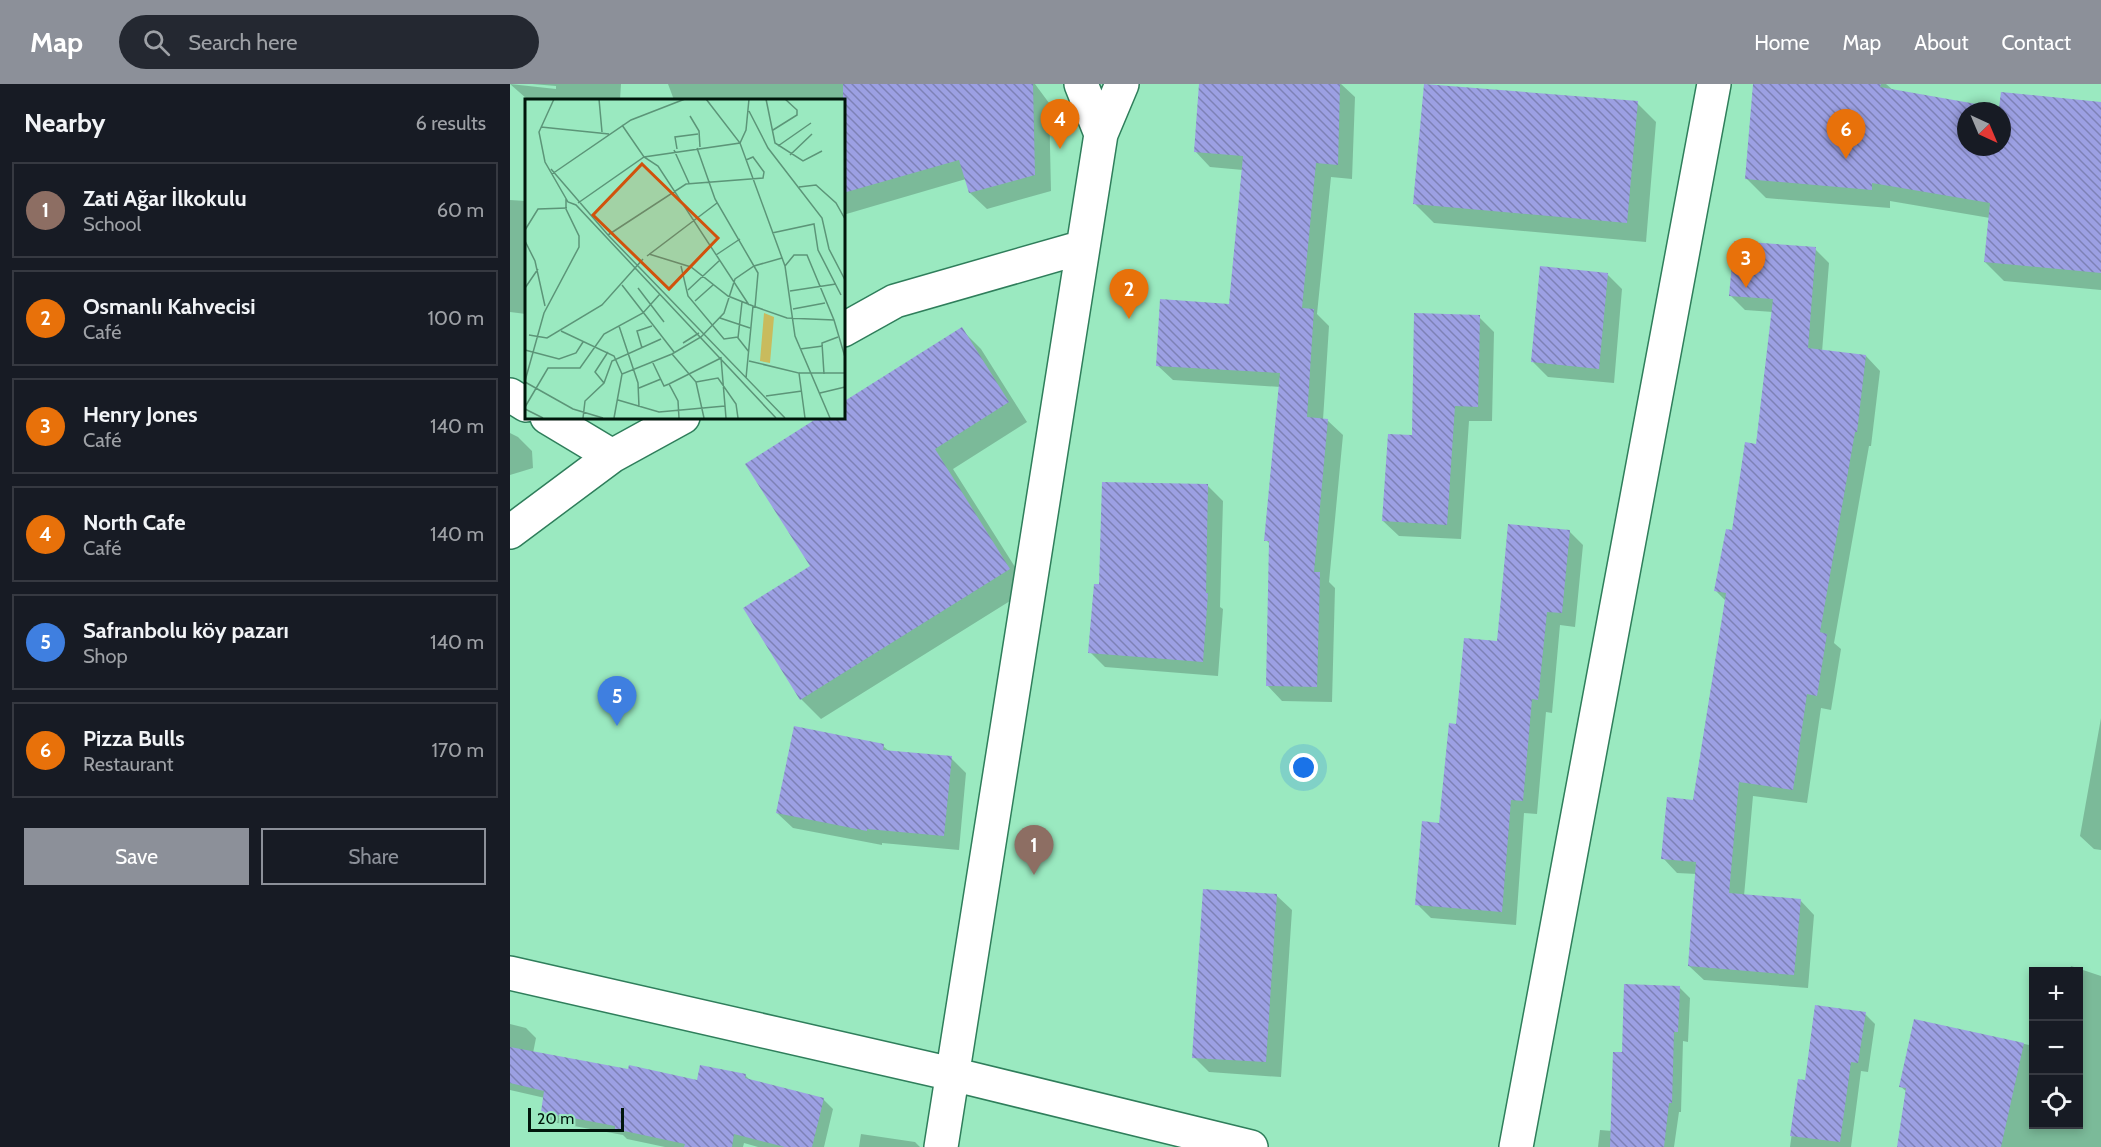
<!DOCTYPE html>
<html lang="en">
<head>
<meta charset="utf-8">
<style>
	:root { --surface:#171b24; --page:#242831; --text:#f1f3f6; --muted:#9ea1a6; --line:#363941; --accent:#8c9099 }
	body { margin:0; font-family:Cabin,sans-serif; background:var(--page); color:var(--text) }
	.controls { position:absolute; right:18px; bottom:18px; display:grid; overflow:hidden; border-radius:0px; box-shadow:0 3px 9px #0003 }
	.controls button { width:54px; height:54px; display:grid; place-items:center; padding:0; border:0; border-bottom:2px solid var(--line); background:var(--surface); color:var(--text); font:30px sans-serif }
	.compass { position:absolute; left:1447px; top:18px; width:54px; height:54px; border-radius:50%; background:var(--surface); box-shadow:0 3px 9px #0003; rotate:136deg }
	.scale { position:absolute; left:18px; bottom:15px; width:96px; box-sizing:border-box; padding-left:6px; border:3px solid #00160b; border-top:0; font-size:16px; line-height:21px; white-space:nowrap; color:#00160b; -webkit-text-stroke:4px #9ae9c0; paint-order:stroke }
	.you { position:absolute; left:794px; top:684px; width:21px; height:21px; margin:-15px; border:4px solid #fff; border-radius:50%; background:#1a73e8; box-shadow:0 0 0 9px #1a73e833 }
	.badge { display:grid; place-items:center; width:39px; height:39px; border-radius:50%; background:var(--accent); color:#fff; font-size:20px; font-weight:700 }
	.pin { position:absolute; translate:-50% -50px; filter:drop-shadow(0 2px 3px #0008) }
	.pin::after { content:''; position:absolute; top:32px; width:21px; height:18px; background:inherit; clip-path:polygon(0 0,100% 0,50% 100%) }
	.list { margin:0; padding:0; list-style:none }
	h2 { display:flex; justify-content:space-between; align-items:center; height:78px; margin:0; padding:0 24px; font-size:26px }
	h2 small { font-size:20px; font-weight:400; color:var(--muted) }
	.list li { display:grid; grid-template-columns:39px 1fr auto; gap:18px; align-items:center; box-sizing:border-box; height:96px; margin:0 12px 12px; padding:0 12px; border:2px solid var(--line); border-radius:0px }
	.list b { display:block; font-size:22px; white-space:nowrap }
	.list p { margin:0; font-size:20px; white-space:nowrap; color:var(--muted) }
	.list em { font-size:20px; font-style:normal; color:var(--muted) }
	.actions { display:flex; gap:12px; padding:18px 24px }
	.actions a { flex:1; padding:14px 0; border:2px solid var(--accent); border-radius:0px; text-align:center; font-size:21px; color:var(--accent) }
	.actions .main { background:var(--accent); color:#fff }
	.icon { flex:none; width:33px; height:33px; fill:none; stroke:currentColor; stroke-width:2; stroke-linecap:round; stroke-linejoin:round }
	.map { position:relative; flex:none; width:1591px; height:1063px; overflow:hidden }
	header { display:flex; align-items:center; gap:36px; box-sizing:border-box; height:84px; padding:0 30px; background:var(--accent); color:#fff }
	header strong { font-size:28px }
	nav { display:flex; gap:33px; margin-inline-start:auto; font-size:21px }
	.search { width:420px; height:54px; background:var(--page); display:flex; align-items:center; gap:15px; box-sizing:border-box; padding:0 21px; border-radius:33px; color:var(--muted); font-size:22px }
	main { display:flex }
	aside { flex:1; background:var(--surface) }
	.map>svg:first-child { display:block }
	.shadow { fill:#0003; fill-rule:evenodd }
	.building { fill:url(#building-back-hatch); fill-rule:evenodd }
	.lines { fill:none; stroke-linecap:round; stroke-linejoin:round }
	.minor-casing { stroke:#2f7e5b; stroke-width:36 }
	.minor { stroke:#fff; stroke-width:33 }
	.inset-road { fill:none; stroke:#5c9578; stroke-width:1.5 }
	.view { fill:#d1520c; fill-opacity:0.15; stroke:#d1520c; stroke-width:3 }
	.inset-edge { fill:none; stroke:#00160b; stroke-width:3 }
</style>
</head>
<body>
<header>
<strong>Map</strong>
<div class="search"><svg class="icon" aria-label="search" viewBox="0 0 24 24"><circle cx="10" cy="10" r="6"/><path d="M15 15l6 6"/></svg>Search here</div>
<nav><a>Home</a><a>Map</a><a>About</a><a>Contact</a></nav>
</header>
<main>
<aside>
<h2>Nearby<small>6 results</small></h2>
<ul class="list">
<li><span class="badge" style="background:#8d6e63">1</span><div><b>Zati Ağar İlkokulu</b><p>School</p></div><em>60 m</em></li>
<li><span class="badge" style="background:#e8710a">2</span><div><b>Osmanlı Kahvecisi</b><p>Café</p></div><em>100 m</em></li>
<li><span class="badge" style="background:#e8710a">3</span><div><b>Henry Jones</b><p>Café</p></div><em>140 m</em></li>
<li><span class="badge" style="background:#e8710a">4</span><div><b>North Cafe</b><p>Café</p></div><em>140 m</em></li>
<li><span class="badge" style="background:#3f7fe0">5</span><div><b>Safranbolu köy pazarı</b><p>Shop</p></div><em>140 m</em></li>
<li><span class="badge" style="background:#e8710a">6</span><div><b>Pizza Bulls</b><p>Restaurant</p></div><em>170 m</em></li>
</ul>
<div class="actions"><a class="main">Save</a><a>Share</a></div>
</aside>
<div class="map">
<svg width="1591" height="1063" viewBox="0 0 1591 1063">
	<defs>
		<pattern id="building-back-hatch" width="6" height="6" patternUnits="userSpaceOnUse" patternTransform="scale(1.5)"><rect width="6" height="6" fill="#9ca0e3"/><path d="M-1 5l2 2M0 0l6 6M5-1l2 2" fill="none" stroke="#7d81b6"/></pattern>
	</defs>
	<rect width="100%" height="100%" fill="#9ae9c0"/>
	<path class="shadow" d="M 0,0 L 46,5 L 46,2 L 22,0 L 111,0 L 110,16 L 17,15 Z
		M 158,0 L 525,0 L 539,19 L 541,107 L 477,125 L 460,109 L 456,95 L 333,131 L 333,16 L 164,16 Z
		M 691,0 L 831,0 L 845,13 L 842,95 L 821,93 L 807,230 L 819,242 L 813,336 L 817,336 L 833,351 L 819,498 L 825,504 L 822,618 L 772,617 L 757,601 L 761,461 L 756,456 L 771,303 L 663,296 L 647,281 L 720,221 L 733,86 L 700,83 L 685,67 Z
		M 1245,0 L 1376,0 L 1384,7 L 1491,25 L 1591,19 L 1591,206 L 1494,197 L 1475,178 L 1480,134 L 1380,117 L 1380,124 L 1256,114 L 1237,95 ZM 1456,27 L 1492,27 L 1492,63 L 1456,63 Z
		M 1127,19 L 1146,38 L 1136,158 L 924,139 L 904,119 Z
		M 0,116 L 16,117 L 16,230 L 0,228 Z
		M 1305,165 L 1319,179 L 1312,268 L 1356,272 L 1370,287 L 1361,362 L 1359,362 L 1324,559 L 1331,565 L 1321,626 L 1311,624 L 1297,719 L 1243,712 L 1234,812 L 1290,816 L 1304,831 L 1298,904 L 1194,896 L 1179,882 L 1187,790 L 1167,789 L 1153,774 L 1184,717 L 1216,517 L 1206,507 L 1248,361 L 1263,228 L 1235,226 L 1221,212 Z
		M 1097,190 L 1112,205 L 1104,299 L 1038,293 L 1023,278 Z
		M 969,233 L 984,248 L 982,337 L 959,337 L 951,455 L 889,452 L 873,437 L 903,353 Z
		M 451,245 L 471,265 L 517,338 L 443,385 L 519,505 L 311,635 L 291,615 L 235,525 L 302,483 L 312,333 L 333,333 L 333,320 Z
		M 0,349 L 8,353 L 22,367 L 23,384 L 0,391 Z
		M 698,402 L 713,417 L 710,523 L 713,525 L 708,592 L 595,583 L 580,568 L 591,502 Z
		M 1059,447 L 1073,461 L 1065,543 L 1050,541 L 1042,629 L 1036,628 L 1027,730 L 1014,729 L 1006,841 L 921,834 L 907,820 L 931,740 L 948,642 L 988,559 Z
		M 1591,634 L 1591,766 L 1584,765 L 1570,752 Z
		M 373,662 L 380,668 L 441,674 L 456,689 L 449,766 L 372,759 L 372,761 L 283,744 L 267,729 Z
		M 766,811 L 782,826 L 771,993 L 699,988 L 684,973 Z
		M 1561,882 L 1591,892 L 1591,1063 L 1389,1063 L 1397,1008 L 1390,1002 L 1405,937 L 1524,962 L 1524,1040 L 1568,1040 L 1568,888 L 1559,888 Z
		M 1169,903 L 1180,914 L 1178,958 L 1173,957 L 1171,1028 L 1169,1028 L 1164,1063 L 1088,1063 L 1090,1046 L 1102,1047 L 1114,970 Z
		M 1355,930 L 1365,940 L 1358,988 L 1351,987 L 1341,1063 L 1280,1063 L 1289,996 L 1296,997 Z
		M 0,940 L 16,944 L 26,954 L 23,969 L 188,998 L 235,991 L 241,997 L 313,1015 L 323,1025 L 314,1063 L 248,1063 L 234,1059 L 233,1063 L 155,1063 L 117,1055 L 113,1051 L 42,1038 L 32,1028 L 35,1014 L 0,1006 Z
		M 351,1050 L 405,1058 L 410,1063 L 349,1063 Z"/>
	<path class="building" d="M 333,0 L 523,0 L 525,91 L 459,109 L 449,76 L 333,109 Z
		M 689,0 L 830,0 L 828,81 L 806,79 L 792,224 L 804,225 L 797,333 L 818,335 L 804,488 L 810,488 L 807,603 L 756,602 L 759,457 L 754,457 L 770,289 L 646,282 L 650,215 L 719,220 L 733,72 L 684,68 Z
		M 914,0 L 1128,17 L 1117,139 L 903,120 Z
		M 1243,0 L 1371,0 L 1370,3 L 1489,24 L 1491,8 L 1591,18 L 1591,189 L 1474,178 L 1480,119 L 1362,99 L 1362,106 L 1235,95 ZM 1456,27 L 1492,27 L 1492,63 L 1456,63 Z
		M 1224,157 L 1306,163 L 1298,264 L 1356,271 L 1347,348 L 1345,348 L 1310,548 L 1317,550 L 1307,612 L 1297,610 L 1283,706 L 1229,698 L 1219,809 L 1291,815 L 1284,891 L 1178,882 L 1186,778 L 1151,775 L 1157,713 L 1183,716 L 1216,509 L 1204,507 L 1216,445 L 1222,446 L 1235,358 L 1246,360 L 1263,215 L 1219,212 Z
		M 1030,182 L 1098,189 L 1089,285 L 1021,278 Z
		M 904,229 L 970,231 L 968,323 L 945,322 L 937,441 L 872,437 L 878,350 L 902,351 Z
		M 452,243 L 499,318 L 425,365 L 500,485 L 290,616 L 233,524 L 300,482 L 235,380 L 309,333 L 333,333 L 333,318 Z
		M 592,398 L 698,400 L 696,509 L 698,509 L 693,578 L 578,569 L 584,500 L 589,500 Z
		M 998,440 L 1060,446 L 1052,529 L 1037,528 L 1028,616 L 1022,615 L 1013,717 L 1001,716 L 992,828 L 905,821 L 912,737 L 929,739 L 939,639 L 946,640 L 954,554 L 987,557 Z
		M 284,642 L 374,660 L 373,666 L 442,672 L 434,752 L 357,745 L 357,747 L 266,729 Z
		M 693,805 L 767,810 L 756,978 L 682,974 Z
		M 1114,900 L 1170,902 L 1168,948 L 1164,948 L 1162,1019 L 1159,1019 L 1154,1063 L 1100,1063 L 1103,968 L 1112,968 Z
		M 1305,921 L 1356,928 L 1348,979 L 1341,978 L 1330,1058 L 1280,1052 L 1288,995 L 1295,996 Z
		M 1404,935 L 1514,959 L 1491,1063 L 1387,1063 L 1396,1004 L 1389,1003 Z
		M 0,963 L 118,985 L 119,981 L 187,996 L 190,981 L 236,990 L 235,994 L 314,1014 L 302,1063 L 275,1063 L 224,1050 L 222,1063 L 174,1063 L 175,1060 L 105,1045 L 105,1042 L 31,1028 L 34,1007 L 0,999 Z"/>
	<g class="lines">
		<g class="minor-casing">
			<path id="minor" d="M 571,0 L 591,50
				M 333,246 L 385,217 L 573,163
				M 0,311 L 16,321
				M 37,333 L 102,372
				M 0,448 L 102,372 L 173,333
				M 0,889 L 442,990 L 741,1063
				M 431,1063 L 591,50 L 612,0
				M 1006,1063 L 1204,0"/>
		</g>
		<use href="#minor" class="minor"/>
	</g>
	<g transform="translate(15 15)">
		<rect width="320" height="320" fill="#9ae9c0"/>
		<path d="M 239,214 L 249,218 L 245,264 L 235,262 Z" fill="#c9bb5d"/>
		<path class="inset-road" d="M 29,0 L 14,33 L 20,63 L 43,103 L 51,106 L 251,319M 74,0 L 77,33M 181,0 L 215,44 L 260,167 L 270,237 L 305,319M 241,0 L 250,44 L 278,62 L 297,52M 224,12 L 243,49 L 297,119 L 304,150 L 320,181M 165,17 L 174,32 L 175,48M 97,26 L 119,58 L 133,67 L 224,206M 16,28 L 84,35M 248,31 L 272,16 L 272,11 L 260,0M 253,47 L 286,24M 172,49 L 190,100 L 233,174 L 230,208M 152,50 L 150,38 L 173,35M 149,51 L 164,84M 265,56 L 287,35M 26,70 L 83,136 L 260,319M 27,75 L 106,21 L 160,0M 274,88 L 291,86 L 311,104 L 320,120M 53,104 L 119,58 L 215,44 L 221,31 L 224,0M 0,131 L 13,110 L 42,109M 247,134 L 289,125 L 293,151 L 316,196M 83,136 L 161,85 L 238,79 L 239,73 L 228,58 L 221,61M 0,142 L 10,162 L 20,207M 124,155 L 166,168 L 203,197 L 228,207 L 262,219 L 309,221M 191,156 L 215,140M 122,157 L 192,104M 156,167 L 163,197 L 199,240 L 213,238M 260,167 L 269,156 L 282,156 L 309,221 L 320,258M 97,186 L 149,253M 0,189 L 13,170M 113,189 L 139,223M 163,191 L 195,161M 265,192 L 311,185M 170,202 L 188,186M 217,203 L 213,239 L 224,253M 268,210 L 300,204M 195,219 L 225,229M 94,227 L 113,284 L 114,308M 36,232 L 89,257 L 97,275M 4,236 L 22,239 L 77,206 L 118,160M 158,244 L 174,234M 117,249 L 112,232 L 127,227M 275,250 L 298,247M 0,251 L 34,260 L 51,254 L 58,243M 147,255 L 171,283 L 179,319M 127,262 L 139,287 L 144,285 L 153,302 L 154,319M 224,262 L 274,274 L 280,319M 274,274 L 320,274M 299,275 L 297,244 L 313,238M 221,279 L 228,207M 0,282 L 19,214 L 54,148 L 54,137 L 41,110 L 41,100M 0,283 L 48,310 L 78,319M 171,283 L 193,279 L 211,305 L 213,319M 79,284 L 70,273 L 83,253M 144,285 L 196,259 L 201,319M 114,289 L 136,280M 295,294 L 320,288M 241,297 L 277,292M 93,301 L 134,313 L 200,307M 0,308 L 23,269 L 55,269 L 79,235 L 118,214 L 135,195M 0,310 L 18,319M 58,319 L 60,302 L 79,284 L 87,262 L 136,240M 89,319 L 97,275 L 147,255 L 176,238 L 199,214 L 210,180 L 229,167 L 257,159"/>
		<path class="view" d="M 117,65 L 193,139 L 144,190 L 68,116 Z"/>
		<rect width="320" height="320" class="inset-edge"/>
	</g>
</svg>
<div class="controls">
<button>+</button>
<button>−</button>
<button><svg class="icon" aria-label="locate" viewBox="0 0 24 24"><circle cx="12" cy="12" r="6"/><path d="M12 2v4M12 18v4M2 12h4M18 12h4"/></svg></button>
</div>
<svg class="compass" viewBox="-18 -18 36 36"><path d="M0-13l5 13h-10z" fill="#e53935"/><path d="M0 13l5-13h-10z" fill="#9ea1a6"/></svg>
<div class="scale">20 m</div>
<div class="you"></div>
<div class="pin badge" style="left:524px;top:791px;background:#8d6e63">1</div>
<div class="pin badge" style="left:619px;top:235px;background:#e8710a">2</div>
<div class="pin badge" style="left:1236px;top:204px;background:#e8710a">3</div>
<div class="pin badge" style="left:550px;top:65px;background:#e8710a">4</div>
<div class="pin badge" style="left:107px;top:642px;background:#3f7fe0">5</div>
<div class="pin badge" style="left:1336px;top:75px;background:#e8710a">6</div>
</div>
</main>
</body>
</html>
